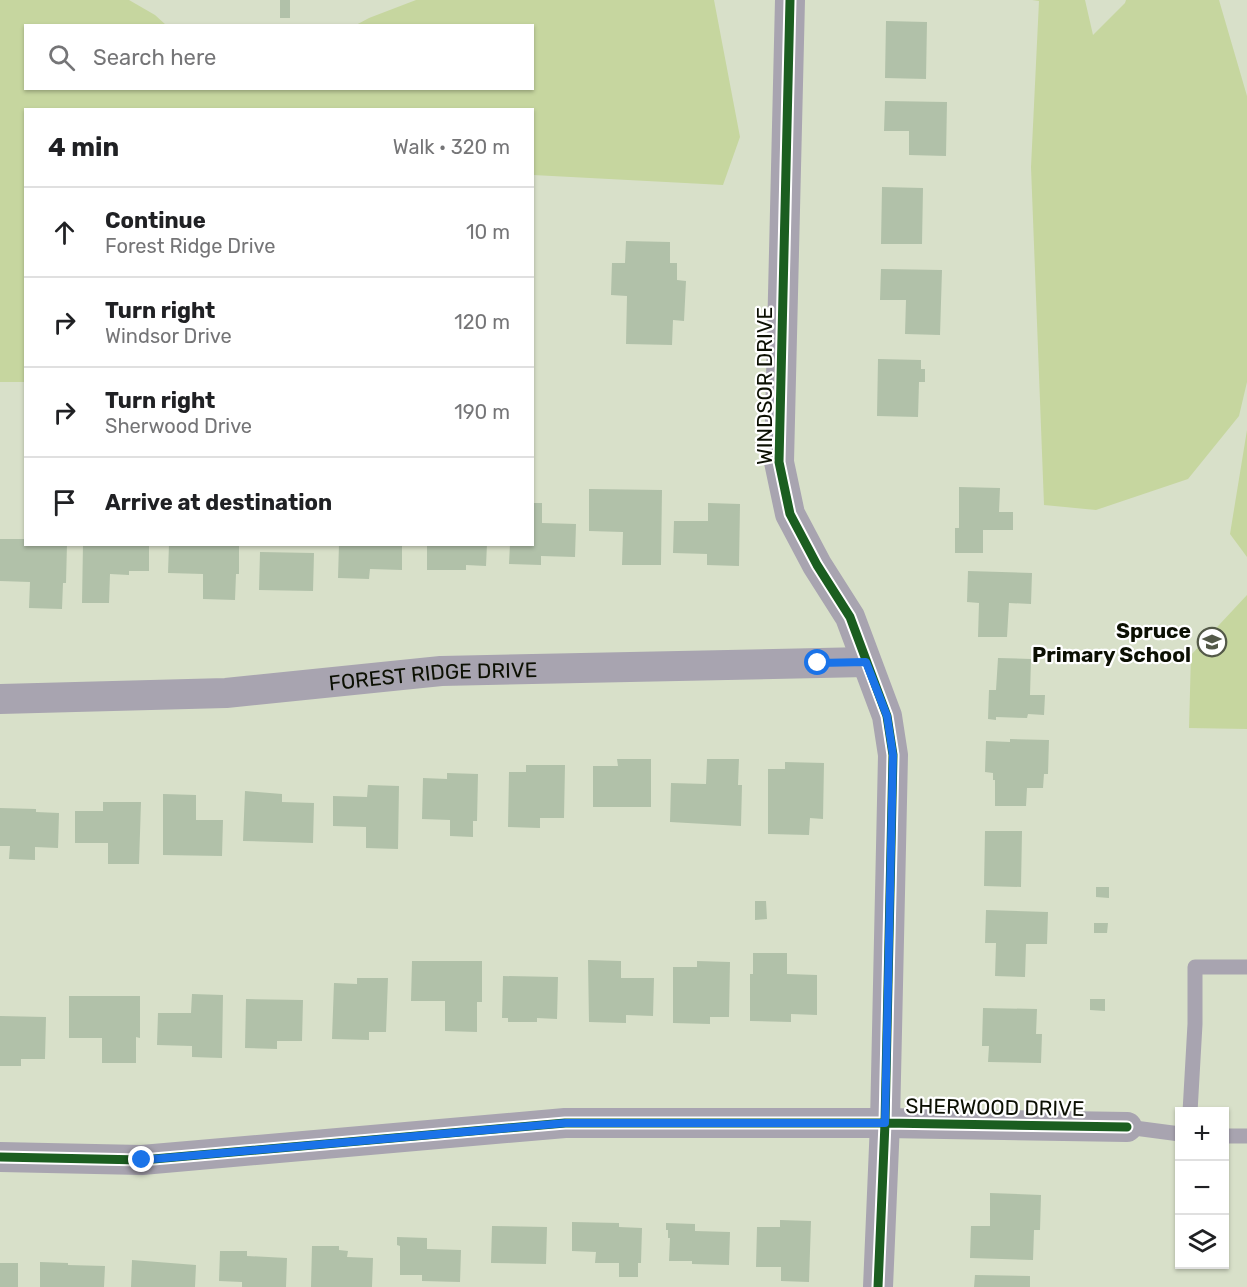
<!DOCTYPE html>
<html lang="en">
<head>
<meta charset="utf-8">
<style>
	:root { --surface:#fff; --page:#f2f2f2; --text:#202124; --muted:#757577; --line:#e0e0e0 }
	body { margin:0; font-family:Rubik,sans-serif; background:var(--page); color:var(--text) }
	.controls { position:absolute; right:18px; bottom:18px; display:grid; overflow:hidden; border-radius:0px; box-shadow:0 2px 4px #0004 }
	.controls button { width:54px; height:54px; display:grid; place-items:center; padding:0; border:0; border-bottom:2px solid var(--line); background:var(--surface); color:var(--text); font:30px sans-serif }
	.stop { position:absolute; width:18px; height:18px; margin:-14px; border:4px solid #1a73e8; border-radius:50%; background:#fff }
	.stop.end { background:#1a73e8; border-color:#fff; box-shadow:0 2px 6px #0008 }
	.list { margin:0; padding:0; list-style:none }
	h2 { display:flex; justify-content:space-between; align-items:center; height:78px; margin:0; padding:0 24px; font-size:26px }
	h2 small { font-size:20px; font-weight:400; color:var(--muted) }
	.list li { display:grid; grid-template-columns:39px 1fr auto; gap:18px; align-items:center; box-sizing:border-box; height:90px; padding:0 24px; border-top:2px solid var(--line) }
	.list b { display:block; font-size:22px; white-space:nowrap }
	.list p { margin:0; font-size:20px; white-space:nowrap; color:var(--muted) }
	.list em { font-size:20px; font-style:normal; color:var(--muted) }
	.icon { flex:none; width:33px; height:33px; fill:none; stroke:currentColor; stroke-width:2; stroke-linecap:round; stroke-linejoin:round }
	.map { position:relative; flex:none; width:1247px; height:1287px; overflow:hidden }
	.search { position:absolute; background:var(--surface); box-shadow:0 2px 4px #0004; left:24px; top:24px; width:510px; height:66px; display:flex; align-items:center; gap:15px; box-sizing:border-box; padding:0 21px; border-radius:0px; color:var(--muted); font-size:22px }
	.panel { position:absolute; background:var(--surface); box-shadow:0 2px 4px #0004; left:24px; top:108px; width:510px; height:438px; border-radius:0px }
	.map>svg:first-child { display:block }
	.green { fill:#c6d69f }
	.building { fill:#b1c1a9 }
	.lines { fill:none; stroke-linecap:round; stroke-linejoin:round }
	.lane { stroke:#a8a4b0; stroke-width:15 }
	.street { stroke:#a8a4b0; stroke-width:30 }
	.cycleway-casing { stroke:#fff; stroke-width:13 }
	.cycleway { stroke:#1b5e20; stroke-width:9 }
	.route { stroke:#1a73e8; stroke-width:8 }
	.labels { text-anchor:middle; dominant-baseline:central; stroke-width:4.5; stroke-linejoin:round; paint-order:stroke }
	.street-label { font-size:21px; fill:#0c1003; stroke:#fff }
	.poi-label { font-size:21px; font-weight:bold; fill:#0c1003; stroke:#fff; text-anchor:end }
</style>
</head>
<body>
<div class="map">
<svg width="1247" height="1287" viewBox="0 0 1247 1287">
	<rect width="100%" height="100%" fill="#d8e0c9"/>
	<path class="green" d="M 0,0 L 129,0 L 155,15 L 166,25 L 26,26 L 26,88 L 532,88 L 532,26 L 356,25 L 369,18 L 416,0 L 714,0 L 740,137 L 723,185 L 533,175 L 532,110 L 26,110 L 25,382 L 0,382 Z
		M 1032,0 L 1085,0 L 1093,35 L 1125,3 L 1126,0 L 1219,0 L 1247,96 L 1247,382 L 1239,416 L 1188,479 L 1096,510 L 1044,505 L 1031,167 L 1039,1 Z
		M 1247,430 L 1247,557 L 1230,534 Z
		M 1247,595 L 1247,729 L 1189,728 L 1191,655 Z"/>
	<path class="building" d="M 280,0 L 290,0 L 290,18 L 280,18 Z
		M 886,21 L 927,22 L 926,79 L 885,78 Z
		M 885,101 L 947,102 L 946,156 L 909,155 L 909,131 L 884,131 Z
		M 882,187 L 923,188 L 922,244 L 881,244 Z
		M 626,241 L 670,242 L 670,263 L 677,263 L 677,280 L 686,281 L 684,321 L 673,320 L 672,345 L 626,344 L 627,296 L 611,295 L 612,263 L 625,263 Z
		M 881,269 L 942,270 L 940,335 L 905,334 L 906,300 L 880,300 Z
		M 878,359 L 921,360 L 921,369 L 925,369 L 925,382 L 919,382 L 918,417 L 877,416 Z
		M 959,487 L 1000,488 L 999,512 L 1013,512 L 1013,530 L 983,530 L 983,553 L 955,553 L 955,528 L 959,528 Z
		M 589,489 L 662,490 L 661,565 L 622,565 L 623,532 L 589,531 Z
		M 532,503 L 542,503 L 542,523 L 576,524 L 575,557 L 541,556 L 541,565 L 509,564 L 510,544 L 532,544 Z
		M 708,503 L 740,504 L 739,566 L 707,565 L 707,554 L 673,553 L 674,521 L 708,521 Z
		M 0,539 L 26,539 L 26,544 L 67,544 L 66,583 L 63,583 L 62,609 L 29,608 L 30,582 L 0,581 Z
		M 83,544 L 149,544 L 149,571 L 129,571 L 129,575 L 110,574 L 109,603 L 82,603 Z
		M 169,544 L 239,544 L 239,574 L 236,574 L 235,600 L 203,599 L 203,574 L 168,573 Z
		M 339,544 L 402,544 L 402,570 L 370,569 L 369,579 L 338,578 Z
		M 427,544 L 487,544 L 486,566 L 466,565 L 466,570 L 427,570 Z
		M 260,552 L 314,553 L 313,591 L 259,590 Z
		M 968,571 L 1032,573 L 1031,604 L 1009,603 L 1007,637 L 978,637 L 979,603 L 967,602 Z
		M 998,658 L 1031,659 L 1030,695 L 1045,695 L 1044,715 L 1028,714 L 1027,718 L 996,717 L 996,720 L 988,719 L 989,690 L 996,690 Z
		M 1010,739 L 1049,740 L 1048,774 L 1044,774 L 1043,788 L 1027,788 L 1026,806 L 995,806 L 995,780 L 993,780 L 993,773 L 985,772 L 986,741 L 1010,742 Z
		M 617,759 L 651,759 L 651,807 L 593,807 L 593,766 L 618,766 Z
		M 707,759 L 739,759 L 738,785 L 742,785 L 741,826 L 670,822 L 671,783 L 706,784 Z
		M 785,762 L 824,763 L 823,819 L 810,818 L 809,835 L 768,834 L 768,769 L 785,769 Z
		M 526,765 L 565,765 L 564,818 L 540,818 L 540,828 L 508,827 L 509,772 L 526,772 Z
		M 447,773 L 478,774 L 477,821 L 473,821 L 473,837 L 450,836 L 450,820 L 422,819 L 423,778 L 447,779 Z
		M 368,785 L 399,786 L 398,849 L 366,848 L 366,827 L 333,826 L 333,796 L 367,797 Z
		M 245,791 L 282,794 L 282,802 L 314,803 L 313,843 L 243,841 Z
		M 163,794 L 196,795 L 196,820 L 223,820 L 222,856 L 163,855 Z
		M 103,802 L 141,802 L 139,864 L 108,864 L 108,843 L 75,843 L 75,811 L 103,811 Z
		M 0,808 L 36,809 L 36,812 L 59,813 L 58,848 L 35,847 L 35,860 L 9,859 L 10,846 L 0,846 Z
		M 985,831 L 1022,831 L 1021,887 L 984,886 Z
		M 1096,887 L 1109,887 L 1109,898 L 1096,897 Z
		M 755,901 L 766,901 L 767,919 L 755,920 Z
		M 986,910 L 1048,912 L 1047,944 L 1026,944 L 1025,977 L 995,976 L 996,943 L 985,943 Z
		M 1094,923 L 1108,923 L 1107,933 L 1094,933 Z
		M 753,953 L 787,953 L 787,974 L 817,975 L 817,1015 L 791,1014 L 791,1022 L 750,1021 L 750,974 L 753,974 Z
		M 588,960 L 621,961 L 621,978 L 654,978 L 653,1016 L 626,1015 L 626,1023 L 589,1022 Z
		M 412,961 L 482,961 L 482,1002 L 477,1002 L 477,1032 L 445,1031 L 445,1001 L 411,1001 Z
		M 697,961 L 730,962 L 729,1017 L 710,1017 L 710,1024 L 673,1023 L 673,967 L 697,967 Z
		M 503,976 L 558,977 L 557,1019 L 537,1018 L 537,1022 L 508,1022 L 508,1018 L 502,1018 Z
		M 357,978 L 388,978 L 386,1032 L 369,1032 L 369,1040 L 332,1039 L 334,983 L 357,984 Z
		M 192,994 L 223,995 L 222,1058 L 192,1057 L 192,1046 L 157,1045 L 158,1013 L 191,1013 Z
		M 69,996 L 140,996 L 140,1038 L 136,1037 L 136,1063 L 102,1063 L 102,1038 L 69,1038 Z
		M 246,999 L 303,1000 L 302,1041 L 277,1041 L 277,1049 L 245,1048 Z
		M 1090,999 L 1105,999 L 1105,1011 L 1090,1010 Z
		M 983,1008 L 1037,1009 L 1036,1034 L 1042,1034 L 1041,1063 L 988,1062 L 989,1046 L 982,1046 Z
		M 0,1016 L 46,1017 L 45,1059 L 21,1059 L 21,1066 L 0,1066 Z
		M 990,1193 L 1041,1195 L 1040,1230 L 1034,1230 L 1033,1260 L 970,1258 L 971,1226 L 990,1226 Z
		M 780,1220 L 811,1221 L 809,1282 L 781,1281 L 781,1267 L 756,1267 L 757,1227 L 780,1227 Z
		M 572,1222 L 619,1223 L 619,1227 L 642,1228 L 641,1263 L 638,1263 L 638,1277 L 619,1277 L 619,1263 L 595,1263 L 596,1252 L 572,1251 Z
		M 666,1223 L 695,1224 L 695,1231 L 730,1232 L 729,1265 L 692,1264 L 692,1261 L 669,1261 L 670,1238 L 668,1238 L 668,1230 L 666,1230 Z
		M 492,1226 L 547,1227 L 546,1264 L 491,1263 Z
		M 397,1237 L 427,1238 L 427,1249 L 461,1250 L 460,1282 L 422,1281 L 422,1275 L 400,1275 L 400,1246 L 397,1245 Z
		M 312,1246 L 339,1246 L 339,1250 L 348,1251 L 347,1257 L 373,1258 L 372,1287 L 311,1287 Z
		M 220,1251 L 247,1251 L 247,1256 L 287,1258 L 286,1287 L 242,1287 L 242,1282 L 219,1281 Z
		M 132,1260 L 196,1265 L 195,1287 L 131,1287 Z
		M 40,1262 L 68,1263 L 68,1265 L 105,1266 L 104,1287 L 40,1287 Z
		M 0,1263 L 18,1263 L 18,1287 L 0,1287 Z
		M 975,1275 L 1030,1276 L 1030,1287 L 974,1287 Z"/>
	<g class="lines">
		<path class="lane" d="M 1190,1112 L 1195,1024 L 1195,967 L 1247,967
			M 1127,1127 L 1180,1134
			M 1224,1136 L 1247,1136"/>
		<g class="street">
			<path d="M 790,0 L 779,462 L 790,514 L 817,565 L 850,617 L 887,716 L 893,755 L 885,1123 L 878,1287"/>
			<path id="s1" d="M 0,699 L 226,693 L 441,671 L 866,662"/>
			<path d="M 0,1157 L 142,1160 L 565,1123 L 885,1123 L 1127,1127"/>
		</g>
		<g class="cycleway-casing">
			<path id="cycleway" d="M 790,0 L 779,462 L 790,514 L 817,565 L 850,617 L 887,716 L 893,755 L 885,1123 L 878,1287
				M 0,1157 L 142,1160 L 565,1123 L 885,1123 L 1127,1127"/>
		</g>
		<use href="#cycleway" class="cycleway"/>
	</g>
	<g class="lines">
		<path class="route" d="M 142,1160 L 566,1123 L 885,1123 L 893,755 L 887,716 L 866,662 L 818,663"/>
	</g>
	<defs>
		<g id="school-ring" transform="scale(1.5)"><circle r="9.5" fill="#fff" stroke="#535948" stroke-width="1.5"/><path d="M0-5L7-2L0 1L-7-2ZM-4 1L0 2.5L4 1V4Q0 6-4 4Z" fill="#535948"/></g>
	</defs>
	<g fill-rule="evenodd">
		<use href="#school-ring" x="1212" y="642"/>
	</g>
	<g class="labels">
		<g class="street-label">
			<text transform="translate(764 386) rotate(-90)">WINDSOR DRIVE</text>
			<text stroke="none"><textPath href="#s1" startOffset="434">FOREST RIDGE DRIVE</textPath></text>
			<text transform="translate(995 1107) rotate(1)">SHERWOOD DRIVE</text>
		</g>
		<g class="poi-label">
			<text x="1191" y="630">Spruce<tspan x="1191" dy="24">Primary School</tspan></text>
		</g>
	</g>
</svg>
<div class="controls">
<button>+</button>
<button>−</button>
<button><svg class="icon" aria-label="layers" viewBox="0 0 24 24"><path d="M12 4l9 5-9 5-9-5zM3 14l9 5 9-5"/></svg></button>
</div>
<div class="stop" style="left:818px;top:663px"></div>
<div class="stop end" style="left:142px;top:1160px"></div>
<div class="search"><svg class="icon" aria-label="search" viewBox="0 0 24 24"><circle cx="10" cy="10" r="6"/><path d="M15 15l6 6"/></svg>Search here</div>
<section class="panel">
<h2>4 min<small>Walk · 320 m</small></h2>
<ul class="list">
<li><svg class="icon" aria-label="ahead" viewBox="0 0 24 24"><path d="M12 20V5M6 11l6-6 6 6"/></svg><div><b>Continue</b><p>Forest Ridge Drive</p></div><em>10 m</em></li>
<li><svg class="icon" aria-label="right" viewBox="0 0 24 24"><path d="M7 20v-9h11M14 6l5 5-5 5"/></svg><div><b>Turn right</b><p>Windsor Drive</p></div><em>120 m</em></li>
<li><svg class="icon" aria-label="right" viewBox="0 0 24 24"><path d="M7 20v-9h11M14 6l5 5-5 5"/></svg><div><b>Turn right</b><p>Sherwood Drive</p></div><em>190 m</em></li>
<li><svg class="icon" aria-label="arrive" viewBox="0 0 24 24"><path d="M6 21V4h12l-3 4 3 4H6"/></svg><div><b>Arrive at destination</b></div></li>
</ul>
</section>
</div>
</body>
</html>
